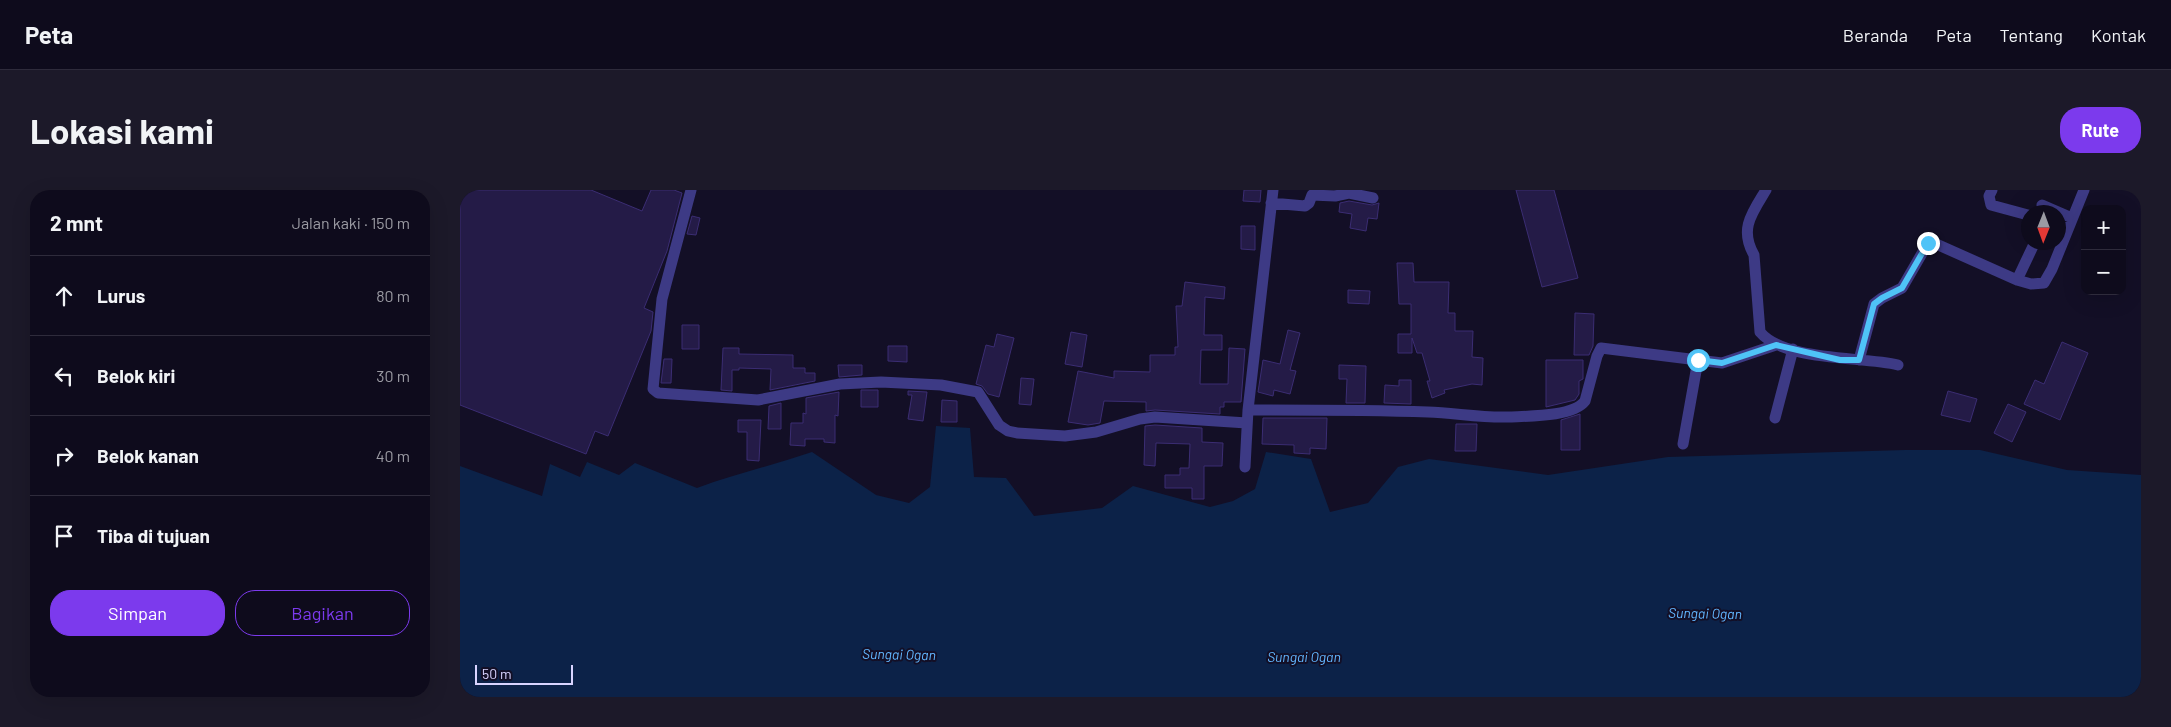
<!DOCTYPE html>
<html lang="id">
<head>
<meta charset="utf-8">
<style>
	:root { --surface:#0e0b1c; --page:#1c1929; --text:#f1f3f6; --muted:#9b9ba3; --line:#2e2b3b; --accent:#7c3aed }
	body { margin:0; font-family:Barlow,sans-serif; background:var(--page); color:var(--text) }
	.controls { position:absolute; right:15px; top:15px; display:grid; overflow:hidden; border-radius:10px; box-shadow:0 5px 20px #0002 }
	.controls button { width:45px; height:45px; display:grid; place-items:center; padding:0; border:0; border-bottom:1px solid var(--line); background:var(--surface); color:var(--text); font:25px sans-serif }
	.compass { position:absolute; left:1561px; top:15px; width:45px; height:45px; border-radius:50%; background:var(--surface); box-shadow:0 5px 20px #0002; rotate:181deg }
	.scale { position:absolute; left:15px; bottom:12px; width:98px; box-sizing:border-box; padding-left:5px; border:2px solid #d9d4ff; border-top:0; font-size:14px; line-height:18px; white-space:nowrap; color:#d9d4ff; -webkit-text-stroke:4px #130f26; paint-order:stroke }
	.stop { position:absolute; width:15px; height:15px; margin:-11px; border:4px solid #4fc3f7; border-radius:50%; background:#fff }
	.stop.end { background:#4fc3f7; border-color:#fff; box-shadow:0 1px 5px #0008 }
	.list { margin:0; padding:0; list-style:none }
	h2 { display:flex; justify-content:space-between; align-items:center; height:65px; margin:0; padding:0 20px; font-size:21px }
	h2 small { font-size:16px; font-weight:400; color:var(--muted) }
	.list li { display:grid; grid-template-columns:32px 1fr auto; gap:15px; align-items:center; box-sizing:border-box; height:80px; padding:0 20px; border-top:1px solid var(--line) }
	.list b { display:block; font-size:19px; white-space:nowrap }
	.list em { font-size:16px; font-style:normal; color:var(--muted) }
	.actions { display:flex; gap:10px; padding:15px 20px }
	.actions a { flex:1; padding:11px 0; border:1px solid var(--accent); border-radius:20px; text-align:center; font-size:18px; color:var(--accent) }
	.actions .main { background:var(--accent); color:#fff }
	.icon { flex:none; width:28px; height:28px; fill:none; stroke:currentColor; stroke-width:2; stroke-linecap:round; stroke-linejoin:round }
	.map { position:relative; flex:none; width:1681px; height:507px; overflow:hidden; border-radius:20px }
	header { display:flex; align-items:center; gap:30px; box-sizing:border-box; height:70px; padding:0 25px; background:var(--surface); border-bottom:1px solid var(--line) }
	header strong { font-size:24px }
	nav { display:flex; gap:28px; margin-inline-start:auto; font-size:18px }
	.intro { display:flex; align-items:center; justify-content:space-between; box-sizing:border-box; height:120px; padding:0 30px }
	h1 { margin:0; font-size:35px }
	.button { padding:12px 22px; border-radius:20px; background:var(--accent); color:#fff; font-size:18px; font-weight:700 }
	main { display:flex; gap:30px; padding:0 30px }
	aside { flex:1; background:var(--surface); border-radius:20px; box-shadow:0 5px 20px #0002 }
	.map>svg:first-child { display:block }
	.water { fill:#0c2248 }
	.building { fill:#241b47; stroke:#3b2d73 }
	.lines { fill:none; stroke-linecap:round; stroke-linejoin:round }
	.minor { stroke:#3d3a85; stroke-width:11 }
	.route { stroke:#4fc3f7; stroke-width:6 }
	.labels { text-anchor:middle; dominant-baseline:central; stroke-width:4; stroke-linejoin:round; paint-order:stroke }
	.water-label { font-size:14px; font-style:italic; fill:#62b6ff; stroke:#130f26 }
</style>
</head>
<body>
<header>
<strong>Peta</strong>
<nav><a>Beranda</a><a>Peta</a><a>Tentang</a><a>Kontak</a></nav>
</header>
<div class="intro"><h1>Lokasi kami</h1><a class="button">Rute</a></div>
<main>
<aside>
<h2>2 mnt<small>Jalan kaki · 150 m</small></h2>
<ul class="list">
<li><svg class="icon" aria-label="ahead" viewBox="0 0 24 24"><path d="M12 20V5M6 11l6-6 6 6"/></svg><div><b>Lurus</b></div><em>80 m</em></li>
<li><svg class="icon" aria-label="left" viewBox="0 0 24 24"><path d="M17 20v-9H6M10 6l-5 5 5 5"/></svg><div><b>Belok kiri</b></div><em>30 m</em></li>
<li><svg class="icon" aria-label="right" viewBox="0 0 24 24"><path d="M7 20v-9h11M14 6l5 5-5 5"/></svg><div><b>Belok kanan</b></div><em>40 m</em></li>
<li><svg class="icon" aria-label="arrive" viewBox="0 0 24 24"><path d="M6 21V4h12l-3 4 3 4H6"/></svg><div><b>Tiba di tujuan</b></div></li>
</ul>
<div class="actions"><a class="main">Simpan</a><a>Bagikan</a></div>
</aside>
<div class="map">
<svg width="1681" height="507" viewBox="0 0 1681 507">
	<rect width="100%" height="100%" fill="#130f26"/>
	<path class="water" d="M 476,236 L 510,238 L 514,287 L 546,288 L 574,326 L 642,318 L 673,296 L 750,317 L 773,311 L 795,299 L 806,262 L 851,269 L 870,322 L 908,313 L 938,277 L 969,269 L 1088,285 L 1208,267 L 1445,260 L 1520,260 L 1607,280 L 1681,285 L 1681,507 L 0,507 L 0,276 L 82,306 L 90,274 L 120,287 L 127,272 L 159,285 L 175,273 L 237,298 C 275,284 314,275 352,262 L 416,305 L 449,313 L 470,297 Z"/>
	<path class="building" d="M 0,0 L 131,0 L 182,21 L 191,0 L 214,0 L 222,3 L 207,61 L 184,118 L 193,122 L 191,141 L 148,246 L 135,241 L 126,264 L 0,215 Z
		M 784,0 L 801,0 L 800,12 L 783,11 Z
		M 1056,0 L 1094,0 L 1118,88 L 1082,97 Z
		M 889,11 L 912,15 L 919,13 L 917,29 L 908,28 L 906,41 L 890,38 L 892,24 L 879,22 L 880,13 Z
		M 232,26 L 240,28 L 236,45 L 227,44 Z
		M 781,36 L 795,36 L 795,60 L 781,59 Z
		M 937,73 L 953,73 L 954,92 L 989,92 L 988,123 L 995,123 L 995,141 L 1013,141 L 1012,167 L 1023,168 L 1022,195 L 1012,194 L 984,200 L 985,203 L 972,208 L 967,191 L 970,191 L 962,163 L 957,163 L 952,148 L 952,163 L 938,163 L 938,144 L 951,144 L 951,114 L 939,114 Z
		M 725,92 L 765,97 L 764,109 L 745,107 L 744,145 L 762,145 L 762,160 L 741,160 L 740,194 L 768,194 L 769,158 L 785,159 L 781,212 L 764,212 L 764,217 L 760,217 L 760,224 L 695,220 L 686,221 L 686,212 L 644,211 L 640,233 L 628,235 L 608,232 L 618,181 L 654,188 L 654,181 L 690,182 L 690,165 L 715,165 L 715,157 L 718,157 L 716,116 L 722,116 Z
		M 888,100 L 910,101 L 909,114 L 888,113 Z
		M 1115,123 L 1134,124 L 1133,156 L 1129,165 L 1114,165 Z
		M 222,135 L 239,135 L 239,159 L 222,159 Z
		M 828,140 L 840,143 L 830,180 L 836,181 L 830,204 L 814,200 L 813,206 L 798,202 L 803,170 L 820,174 Z
		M 611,142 L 627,145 L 622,177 L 605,174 Z
		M 537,144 L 554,148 L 539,207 L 528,204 L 522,196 L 516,194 L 526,155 L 534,157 Z
		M 1602,152 L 1628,163 L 1600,230 L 1564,214 L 1575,190 L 1584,194 Z
		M 428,156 L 447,156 L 447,172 L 428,171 Z
		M 263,158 L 279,158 L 279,164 L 333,165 L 333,178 L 345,178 L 345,183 L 355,183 L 355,191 L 310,200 L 311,179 L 279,178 L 279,180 L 272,180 L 272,201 L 261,200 Z
		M 204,169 L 212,169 L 211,193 L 201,193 Z
		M 1086,170 L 1123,170 L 1123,189 L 1119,191 L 1119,204 L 1115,210 L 1086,217 Z
		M 378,175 L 402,175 L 402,185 L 379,187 Z
		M 879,175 L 906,176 L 905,213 L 886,213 L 887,189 L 879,189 Z
		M 561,188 L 574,189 L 571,215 L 559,214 Z
		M 939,190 L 951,190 L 951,214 L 924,213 L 925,195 L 939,196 Z
		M 401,200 L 418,200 L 418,217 L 401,217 Z
		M 448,201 L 467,202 L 463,231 L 448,229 L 452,205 L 448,205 Z
		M 1488,201 L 1517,209 L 1510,232 L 1481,225 Z
		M 379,202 L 378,226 L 375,225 L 375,253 L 364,252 L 364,249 L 345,249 L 345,256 L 330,255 L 331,233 L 343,233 L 343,223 L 346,224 L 346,208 Z
		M 482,210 L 497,211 L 497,232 L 481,232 Z
		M 321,213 L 321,239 L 308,239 L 309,216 Z
		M 1548,214 L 1566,222 L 1552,252 L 1534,243 Z
		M 1120,224 L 1120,260 L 1101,260 L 1101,230 Z
		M 803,228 L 867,228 L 866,259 L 850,258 L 850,264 L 834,263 L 834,255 L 802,254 Z
		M 278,230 L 301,230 L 299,271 L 287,270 L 287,242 L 278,242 Z
		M 996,234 L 1017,234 L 1016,261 L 995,261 Z
		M 695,235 L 742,238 L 742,252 L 763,253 L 762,276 L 744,276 L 744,309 L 732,309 L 732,298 L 705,298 L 705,285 L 720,285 L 720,278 L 729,278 L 730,254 L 696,253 L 695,276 L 684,275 L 685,236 Z"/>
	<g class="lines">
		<path class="minor" d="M 231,0 L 202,109 L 193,199 L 198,203 L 298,210 L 380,194 L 421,192 L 481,195 L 518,202 L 539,235 L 548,241 L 557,243 L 605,246 L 636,242 L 680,229 L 695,227 L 787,233
			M 1306,0 C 1292,23 1279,39 1294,65 L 1300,142 C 1325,172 1402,166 1438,175
			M 1532,0 L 1529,6 L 1531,15 L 1568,25
			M 811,13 L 845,16 L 849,13 L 852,5 L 875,6 L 889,3 L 913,8
			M 1582,15 L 1612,28
			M 1557,90 L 1575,52
			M 1399,170 L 1414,114 L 1422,108 L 1442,98 L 1468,53 L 1474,53 L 1557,90 L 1571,94 L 1584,93 L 1592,79 L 1624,0
			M 788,220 C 848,220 908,220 968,222 C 995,223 1022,228 1048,227 C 1068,226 1113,227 1125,211 L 1137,166 L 1141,158 L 1262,173 L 1316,155
			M 1315,228 L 1333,159
			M 1223,254 L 1238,170
			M 785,277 L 788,220 L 813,0"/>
	</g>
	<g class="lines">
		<path class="route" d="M 1238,170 L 1262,173 L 1316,155 L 1380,170 L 1399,170 L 1414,114 L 1422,108 L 1442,98 L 1468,53"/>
	</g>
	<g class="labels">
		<g class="water-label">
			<text transform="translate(1245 423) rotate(1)">Sungai Ogan</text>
			<text transform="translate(439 464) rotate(1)">Sungai Ogan</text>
			<text x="844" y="466">Sungai Ogan</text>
		</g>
	</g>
</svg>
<div class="controls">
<button>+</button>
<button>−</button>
</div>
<svg class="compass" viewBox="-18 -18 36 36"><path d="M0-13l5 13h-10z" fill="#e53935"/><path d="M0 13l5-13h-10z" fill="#9b9ba3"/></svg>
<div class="scale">50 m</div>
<div class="stop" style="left:1238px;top:170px"></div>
<div class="stop end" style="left:1468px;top:53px"></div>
</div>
</main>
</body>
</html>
